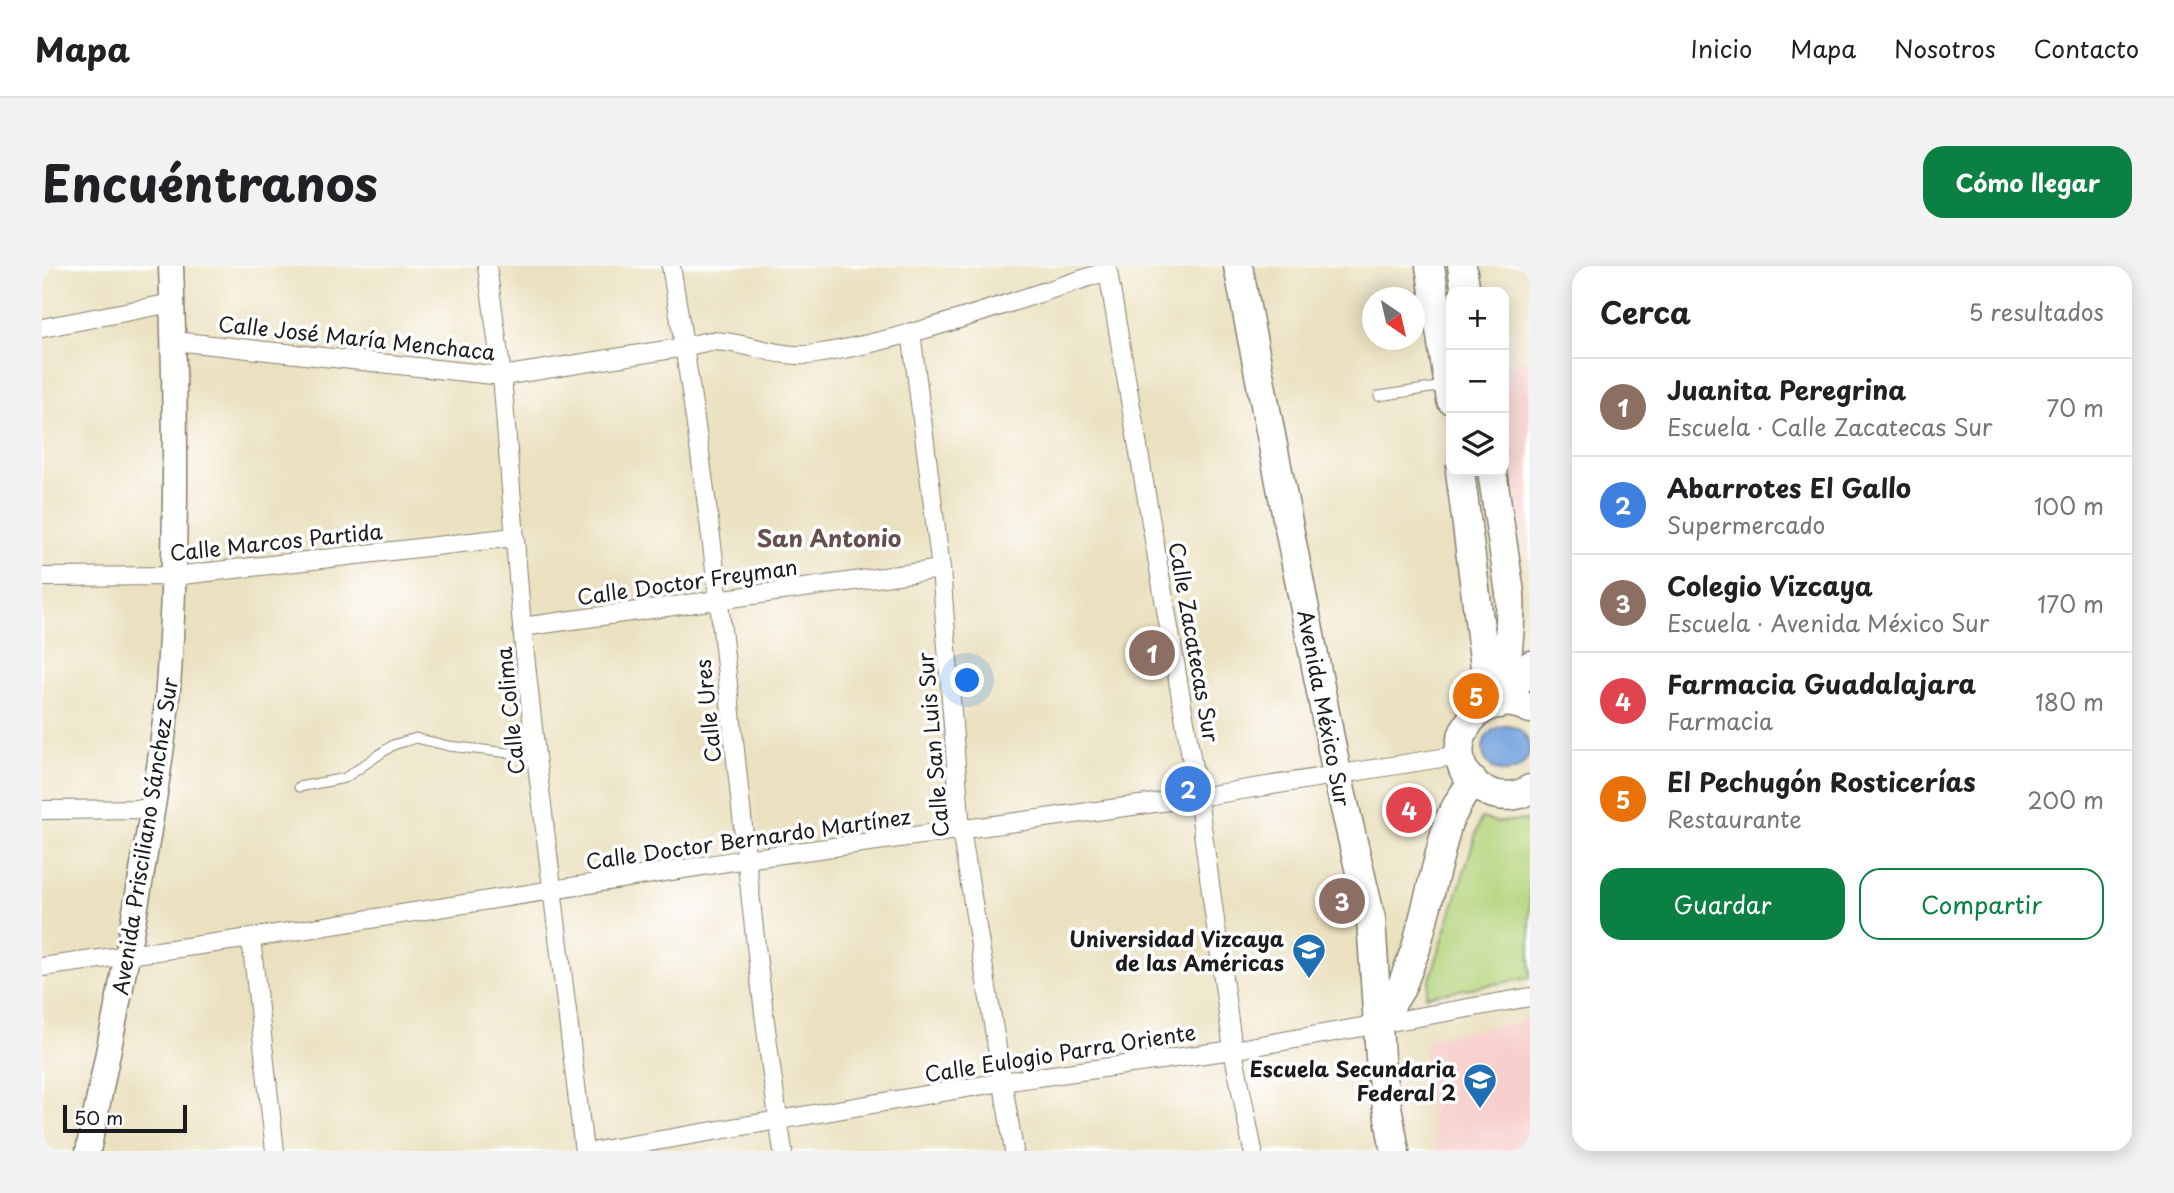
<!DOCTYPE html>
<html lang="es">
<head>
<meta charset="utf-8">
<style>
	:root { --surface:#fff; --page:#f2f2f2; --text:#202124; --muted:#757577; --line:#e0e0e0; --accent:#0b8043 }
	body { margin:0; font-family:"Playpen Sans",sans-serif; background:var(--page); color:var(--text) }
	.controls { position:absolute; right:21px; top:21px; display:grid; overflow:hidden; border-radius:14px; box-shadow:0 4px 18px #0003 }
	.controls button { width:63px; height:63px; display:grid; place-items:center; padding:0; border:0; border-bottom:2px solid var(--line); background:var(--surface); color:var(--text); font:35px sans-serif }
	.compass { position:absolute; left:1320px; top:21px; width:63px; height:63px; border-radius:50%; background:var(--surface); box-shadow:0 4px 18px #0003; rotate:146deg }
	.scale { position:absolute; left:21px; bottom:18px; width:124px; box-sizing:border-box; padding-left:7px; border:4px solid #1c1c1c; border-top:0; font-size:19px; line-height:24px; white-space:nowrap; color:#1c1c1c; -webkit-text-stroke:5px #fff; paint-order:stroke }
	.you { position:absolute; left:926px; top:415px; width:24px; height:24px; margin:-18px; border:5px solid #fff; border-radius:50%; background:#1a73e8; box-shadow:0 0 0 10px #1a73e833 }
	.badge { display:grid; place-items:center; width:46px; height:46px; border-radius:50%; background:var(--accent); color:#fff; font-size:23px; font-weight:700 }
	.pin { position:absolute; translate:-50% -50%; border:4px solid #fff; box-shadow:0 2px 7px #0006 }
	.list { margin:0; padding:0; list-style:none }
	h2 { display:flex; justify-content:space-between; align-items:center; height:91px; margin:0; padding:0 28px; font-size:30px }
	h2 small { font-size:23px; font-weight:400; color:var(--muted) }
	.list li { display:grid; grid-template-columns:46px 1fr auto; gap:21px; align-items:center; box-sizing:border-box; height:98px; padding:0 28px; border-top:2px solid var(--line) }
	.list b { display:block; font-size:26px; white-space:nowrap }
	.list p { margin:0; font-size:23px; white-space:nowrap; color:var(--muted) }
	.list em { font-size:23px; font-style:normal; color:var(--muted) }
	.actions { display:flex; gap:14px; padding:21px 28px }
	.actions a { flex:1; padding:16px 0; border:2px solid var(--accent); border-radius:21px; text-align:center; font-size:24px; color:var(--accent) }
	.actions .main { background:var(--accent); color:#fff }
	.icon { flex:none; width:38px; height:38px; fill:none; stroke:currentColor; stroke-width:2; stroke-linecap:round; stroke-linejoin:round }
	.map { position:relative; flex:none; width:1488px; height:885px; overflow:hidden; border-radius:21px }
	header { display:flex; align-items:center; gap:42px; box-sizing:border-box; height:98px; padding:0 35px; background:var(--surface); border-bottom:2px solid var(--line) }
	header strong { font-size:33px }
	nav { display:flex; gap:38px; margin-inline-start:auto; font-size:24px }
	.intro { display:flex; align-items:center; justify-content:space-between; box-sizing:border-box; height:168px; padding:0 42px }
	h1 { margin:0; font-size:49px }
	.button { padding:18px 32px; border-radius:21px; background:var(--accent); color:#fff; font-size:24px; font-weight:700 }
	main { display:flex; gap:42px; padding:0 42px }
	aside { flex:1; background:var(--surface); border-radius:21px; box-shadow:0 4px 18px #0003 }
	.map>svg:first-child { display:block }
	.built { fill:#f7d0cd }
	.green { fill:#b4d47b; stroke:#68784c; stroke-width:2 }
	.water { fill:#75a3de; stroke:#48607d; stroke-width:2 }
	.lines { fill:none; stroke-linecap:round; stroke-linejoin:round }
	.service-casing { stroke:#847e6e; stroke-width:11 }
	.minor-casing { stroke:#847e6e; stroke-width:20 }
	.secondary-casing { stroke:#847e6e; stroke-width:27 }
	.primary-casing { stroke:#847e6e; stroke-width:31 }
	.service { stroke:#fff; stroke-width:9 }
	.minor { stroke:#fff; stroke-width:18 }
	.secondary { stroke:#fff; stroke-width:24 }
	.primary { stroke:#fff; stroke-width:28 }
	.labels { text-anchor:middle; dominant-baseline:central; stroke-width:7; stroke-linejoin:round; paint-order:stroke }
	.street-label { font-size:21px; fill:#1c1c1c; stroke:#fff }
	.poi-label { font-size:21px; font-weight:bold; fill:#1c1c1c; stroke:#fff; text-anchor:end }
	.neighbourhood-label { font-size:23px; font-weight:bold; fill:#67504c; stroke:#fff }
</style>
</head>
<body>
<header>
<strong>Mapa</strong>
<nav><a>Inicio</a><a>Mapa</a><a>Nosotros</a><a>Contacto</a></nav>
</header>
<div class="intro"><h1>Encuéntranos</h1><a class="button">Cómo llegar</a></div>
<main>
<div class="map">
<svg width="1488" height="885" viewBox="0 0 1488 885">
	<rect width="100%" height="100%" fill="#fff"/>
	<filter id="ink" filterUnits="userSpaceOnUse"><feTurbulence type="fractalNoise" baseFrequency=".0143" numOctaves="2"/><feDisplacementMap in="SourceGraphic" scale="14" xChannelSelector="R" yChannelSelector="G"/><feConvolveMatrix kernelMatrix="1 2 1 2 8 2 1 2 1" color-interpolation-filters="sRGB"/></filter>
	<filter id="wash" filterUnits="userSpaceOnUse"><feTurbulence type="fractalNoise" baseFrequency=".00686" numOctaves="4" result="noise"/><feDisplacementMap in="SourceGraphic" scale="28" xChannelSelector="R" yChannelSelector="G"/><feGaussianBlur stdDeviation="1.57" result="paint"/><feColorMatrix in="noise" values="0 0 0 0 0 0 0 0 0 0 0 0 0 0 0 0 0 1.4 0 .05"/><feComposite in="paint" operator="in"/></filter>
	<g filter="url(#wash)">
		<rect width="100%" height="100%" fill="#ebe1c0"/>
		<path class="built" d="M 1488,94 L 1488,308 L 1462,153 L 1462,100 Z
			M 1488,754 L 1488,885 L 1395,885 L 1380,794 L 1388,772 Z"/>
		<path class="green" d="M 1439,552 L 1455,556 L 1488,554 L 1488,712 L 1383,730 Z"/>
		<path class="water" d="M1441 483a23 23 0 1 1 46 0a23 23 0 1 1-46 0Z"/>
	</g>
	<g filter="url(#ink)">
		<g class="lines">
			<g class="service-casing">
				<path id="service" d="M 1337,130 L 1402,120
					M 257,521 L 303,512 L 351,479 L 374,472 L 407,480 L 494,490"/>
			</g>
			<g class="minor-casing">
				<path id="minor" d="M 445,0 L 460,110 L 480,361 L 494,490 L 542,885
					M 629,0 C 648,112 664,224 677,337 C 698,519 713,703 741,885
					M 1065,0 L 1156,531 L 1191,784 L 1211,885
					M 0,62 L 130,37
					M 869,66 L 899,303 L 919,564 L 972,885
					M 132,75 L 460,110 L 643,81 C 651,79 661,76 669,75 C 705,75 738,94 774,88 C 874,72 970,35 1066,5
					M 0,311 L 132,310 L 472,271
					M 480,361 L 899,303
					M 0,544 L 110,543
					M 209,672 L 233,885
					M 0,701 L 209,672 L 704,593 L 1156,531 L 1418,489
					M 554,885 L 960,816 L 1191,784 L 1488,731"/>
			</g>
			<g class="secondary-casing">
				<path id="secondary" d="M 1470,437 L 1473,425 L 1488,397
					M 46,885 C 67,784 87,684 104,582 C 112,534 121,484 125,435 C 136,291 134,145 129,0"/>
			</g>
			<g class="primary-casing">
				<path id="primary" d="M 1196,0 L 1295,508 L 1329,653 L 1339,807 L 1353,885
					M 1388,0 L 1409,134
					M 1420,0 L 1424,26
					M 1418,205 L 1448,440
					M 1450,205 L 1468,327 C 1470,365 1464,401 1458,438
					M 1488,443 C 1431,412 1386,500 1446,526 C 1460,532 1476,531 1488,523
					M 1336,759 L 1359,722 L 1374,682 L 1406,556 L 1419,532 L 1431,515"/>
			</g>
			<use href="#service" class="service"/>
			<use href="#minor" class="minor"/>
			<use href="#secondary" class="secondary"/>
			<use href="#primary" class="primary"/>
		</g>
	</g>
	<defs>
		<g id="university-pin" transform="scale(1.75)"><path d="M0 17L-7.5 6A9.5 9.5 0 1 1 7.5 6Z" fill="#1f6fb2" stroke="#fff"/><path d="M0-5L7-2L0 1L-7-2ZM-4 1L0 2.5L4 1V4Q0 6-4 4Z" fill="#fff"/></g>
		<g id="school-pin" transform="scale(1.75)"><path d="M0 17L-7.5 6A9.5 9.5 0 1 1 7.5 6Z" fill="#1f6fb2" stroke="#fff"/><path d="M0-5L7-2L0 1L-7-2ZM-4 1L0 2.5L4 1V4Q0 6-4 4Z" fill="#fff"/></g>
	</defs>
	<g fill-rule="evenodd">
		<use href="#university-pin" x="1267" y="684"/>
		<use href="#school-pin" x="1438" y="814"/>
	</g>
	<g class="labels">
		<g class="street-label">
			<text transform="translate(315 71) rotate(6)">Calle José María Menchaca</text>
			<text transform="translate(234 275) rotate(-6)">Calle Marcos Partida</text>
			<text transform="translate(645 315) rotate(-8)">Calle Doctor Freyman</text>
			<text transform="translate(1153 376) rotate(80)">Calle Zacatecas Sur</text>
			<text transform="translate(1283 442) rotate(79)">Avenida México Sur</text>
			<text transform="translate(467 445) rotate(-96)">Calle Colima</text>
			<text transform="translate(665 445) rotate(-96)">Calle Ures</text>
			<text transform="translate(890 479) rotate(-95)">Calle San Luis Sur</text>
			<text transform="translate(102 570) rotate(-81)">Avenida Prisciliano Sánchez Sur</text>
			<text transform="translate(706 572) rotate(-8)">Calle Doctor Bernardo Martínez</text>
			<text transform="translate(1018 786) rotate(-9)">Calle Eulogio Parra Oriente</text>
		</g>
		<g class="poi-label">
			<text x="1242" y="672">Universidad Vizcaya<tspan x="1242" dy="24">de las Américas</tspan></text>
			<text x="1414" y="802">Escuela Secundaria<tspan x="1414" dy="24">Federal 2</tspan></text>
		</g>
		<g class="neighbourhood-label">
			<text x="787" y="271">San Antonio</text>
		</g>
	</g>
</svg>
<div class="controls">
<button>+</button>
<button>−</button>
<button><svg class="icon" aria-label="layers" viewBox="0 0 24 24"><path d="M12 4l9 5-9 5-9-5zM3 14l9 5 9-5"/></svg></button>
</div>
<svg class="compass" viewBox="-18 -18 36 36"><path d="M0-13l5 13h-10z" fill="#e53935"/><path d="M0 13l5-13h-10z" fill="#757577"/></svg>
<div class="scale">50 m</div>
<div class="you"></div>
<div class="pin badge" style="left:1110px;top:387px;background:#8d6e63">1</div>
<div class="pin badge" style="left:1146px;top:523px;background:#3f7fe0">2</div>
<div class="pin badge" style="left:1300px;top:635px;background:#8d6e63">3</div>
<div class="pin badge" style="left:1367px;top:544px;background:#e0444e">4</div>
<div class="pin badge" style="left:1434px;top:430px;background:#e8710a">5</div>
</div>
<aside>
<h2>Cerca<small>5 resultados</small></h2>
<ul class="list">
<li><span class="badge" style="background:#8d6e63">1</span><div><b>Juanita Peregrina</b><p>Escuela · Calle Zacatecas Sur</p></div><em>70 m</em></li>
<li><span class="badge" style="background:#3f7fe0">2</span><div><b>Abarrotes El Gallo</b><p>Supermercado</p></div><em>100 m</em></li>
<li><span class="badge" style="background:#8d6e63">3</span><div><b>Colegio Vizcaya</b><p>Escuela · Avenida México Sur</p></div><em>170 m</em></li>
<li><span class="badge" style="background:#e0444e">4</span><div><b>Farmacia Guadalajara</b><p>Farmacia</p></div><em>180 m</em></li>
<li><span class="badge" style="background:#e8710a">5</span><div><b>El Pechugón Rosticerías</b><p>Restaurante</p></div><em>200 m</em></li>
</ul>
<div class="actions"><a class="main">Guardar</a><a>Compartir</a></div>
</aside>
</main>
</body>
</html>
